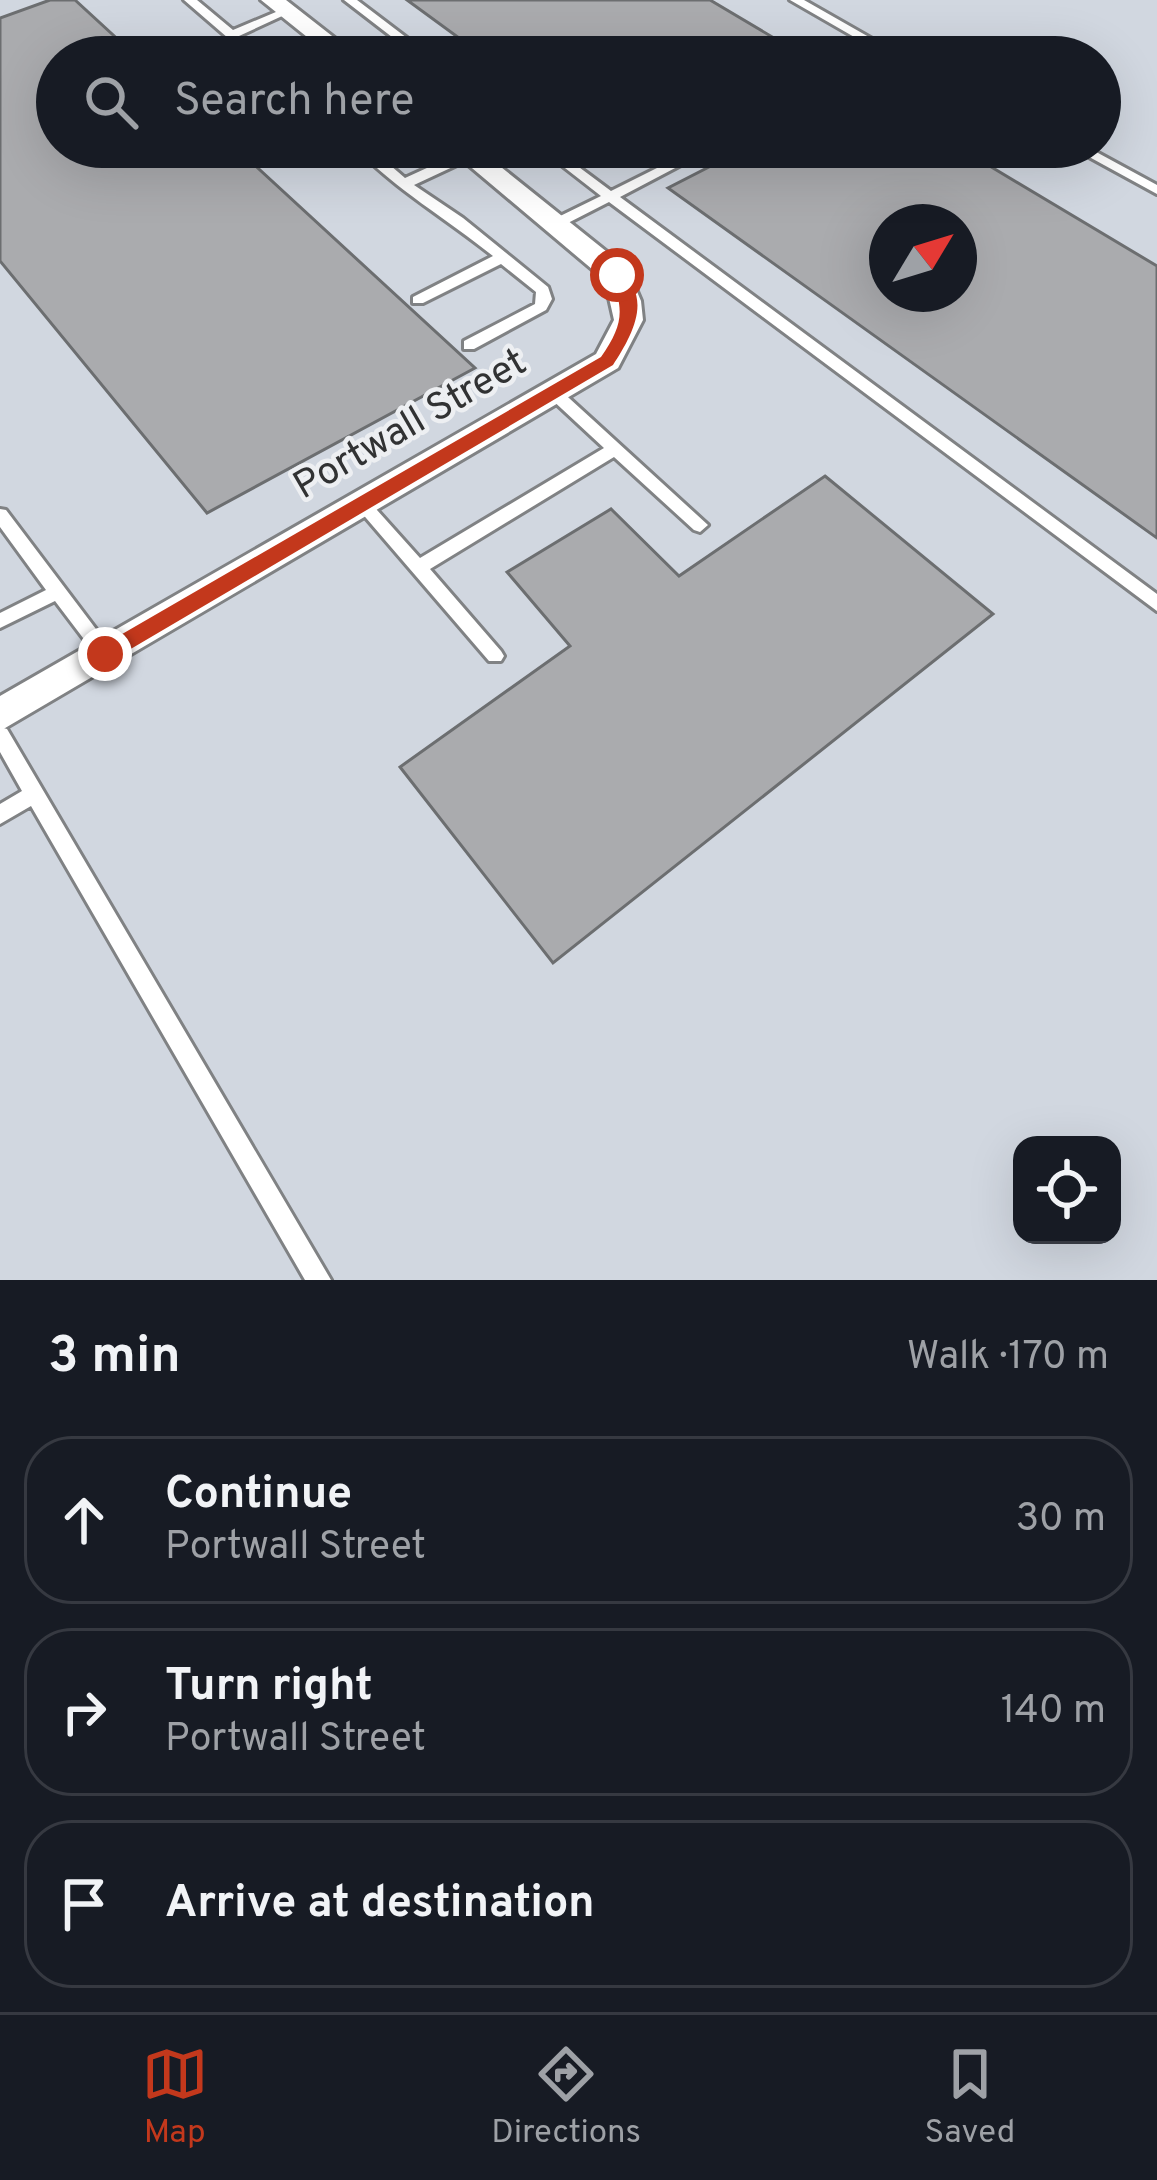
<!DOCTYPE html>
<html lang="en">
<head>
<meta charset="utf-8">
<style>
	:root { --surface:#171b24; --page:#20242c; --text:#f1f3f6; --muted:#9ea1a6; --line:#363941; --accent:#c3381c }
	body { margin:0; font-family:Overpass,sans-serif; background:var(--page); color:var(--text) }
	.controls { position:absolute; right:36px; bottom:36px; display:grid; overflow:hidden; border-radius:24px; box-shadow:0 12px 48px #0002 }
	.controls button { width:108px; height:108px; display:grid; place-items:center; padding:0; border:0; border-bottom:3px solid var(--line); background:var(--surface); color:var(--text); font:60px sans-serif }
	.compass { position:absolute; left:869px; top:204px; width:108px; height:108px; border-radius:50%; background:var(--surface); box-shadow:0 12px 48px #0002; rotate:52deg }
	.stop { position:absolute; width:36px; height:36px; margin:-27px; border:9px solid #c3381c; border-radius:50%; background:#fff }
	.stop.end { background:#c3381c; border-color:#fff; box-shadow:0 3px 12px #0008 }
	.list { margin:0; padding:0; list-style:none }
	h2 { display:flex; justify-content:space-between; align-items:center; height:156px; margin:0; padding:0 48px; font-size:51px }
	h2 small { font-size:39px; font-weight:400; color:var(--muted) }
	.list li { display:grid; grid-template-columns:78px 1fr auto; gap:36px; align-items:center; box-sizing:border-box; height:168px; margin:0 24px 24px; padding:0 24px; border:3px solid var(--line); border-radius:48px }
	.list b { display:block; font-size:45px; white-space:nowrap }
	.list p { margin:0; font-size:39px; white-space:nowrap; color:var(--muted) }
	.list em { font-size:39px; font-style:normal; color:var(--muted) }
	.icon { flex:none; width:66px; height:66px; fill:none; stroke:currentColor; stroke-width:2; stroke-linecap:round; stroke-linejoin:round }
	.map { position:relative; flex:none; width:1157px; height:1280px; overflow:hidden }
	.search { position:absolute; background:var(--surface); box-shadow:0 12px 48px #0002; left:36px; right:36px; top:36px; height:132px; display:flex; align-items:center; gap:30px; box-sizing:border-box; padding:0 42px; border-radius:66px; color:var(--muted); font-size:45px }
	.sheet { height:732px; background:var(--surface) }
	nav { display:flex; justify-content:space-around; align-items:center; box-sizing:border-box; height:168px; border-top:3px solid var(--line); background:var(--surface); font-size:33px; color:var(--muted) }
	nav a { display:grid; justify-items:center; gap:6px }
	nav .on { color:var(--accent) }
	.map>svg:first-child { display:block }
	.built { fill:#d1d7e0; fill-rule:evenodd }
	.building { fill:#aaabae; stroke:#6c6e70; stroke-width:3; fill-rule:evenodd }
	.lines { fill:none; stroke-linecap:round; stroke-linejoin:round }
	.service-casing { stroke:#808284; stroke-width:6 }
	.minor-casing { stroke:#808284; stroke-width:6 }
	.service { fill:#fff; fill-rule:evenodd }
	.minor { fill:#fff; fill-rule:evenodd }
	.route { fill:#c3381c }
	.labels { text-anchor:middle; dominant-baseline:central; stroke-width:9; stroke-linejoin:round; paint-order:stroke }
	.street-label { font-size:39px; fill:#313233; stroke:#edeff2 }
</style>
</head>
<body>
<div class="map">
<svg width="1157" height="1280" viewBox="0 0 1157 1280">
	<rect width="100%" height="100%" fill="#e0e2e4"/>
	<path class="built" d="M 0,0 L 1157,0 L 1157,1280 L 0,1280 ZM 57,57 L 1100,57 L 1100,147 L 57,147 ZM 887,222 L 959,222 L 959,294 L 887,294 ZM 1022,1145 L 1112,1145 L 1112,1235 L 1022,1235 Z"/>
	<path class="building" d="M 50,0 L 75,0 L 137,57 L 57,57 L 57,147 L 235,147 L 475,368 L 207,513 L 0,261 L 0,18 Z
		M 407,0 L 710,0 L 806,57 L 485,57 Z
		M 748,147 L 958,147 L 1157,266 L 1157,538 L 668,188 ZM 887,222 L 959,222 L 959,294 L 887,294 Z
		M 825,476 L 993,614 L 553,963 L 400,767 L 570,646 L 507,572 L 611,509 L 679,576 Z"/>
	<g class="lines">
		<g class="service-casing">
			<path id="service" d="M 184,0 L 197,0 L 233,30 L 283,9 L 293,11 L 239,36 L 263,57 L 250,57 Z
				M 344,0 L 357,0 L 432,57 L 418,57 L 399,43 L 364,57 L 348,57 L 392,37 Z
				M 790,0 L 804,0 L 897,53 L 893,57 L 878,57 L 882,53 Z
				M 355,147 L 369,147 L 405,178 L 464,151 L 474,151 L 474,157 L 414,185 L 463,218 L 548,287 L 552,299 L 546,310 L 474,349 L 464,349 L 464,341 L 535,304 L 536,292 L 501,264 L 423,303 L 413,303 L 413,297 L 493,256 C 447,219 395,189 355,147 Z
				M 538,147 L 552,147 L 611,191 L 699,147 L 715,147 L 620,197 L 1157,594 L 1157,611 L 609,202 L 562,226 L 552,226 L 552,220 L 601,196 Z
				M 1071,147 L 1087,147 L 1157,185 L 1157,194 Z
				M 553,387 L 558,388 L 708,525 L 700,532 L 694,530 L 614,457 L 430,569 L 501,651 L 504,656 L 501,661 L 489,661 L 354,504 L 362,498 L 368,500 L 420,558 L 604,448 L 548,396 L 545,392 Z
				M 0,509 L 6,510 L 111,649 L 114,654 L 111,659 L 99,659 L 55,601 L 0,628 L 0,613 L 46,590 L 0,527 Z
				M 0,727 L 7,729 L 331,1280 L 305,1280 L 31,806 L 0,824 L 0,804 L 22,791 L 0,752 Z"/>
		</g>
		<g class="minor-casing">
			<path id="minor" d="M 261,0 L 286,0 L 359,57 L 332,57 Z
				M 447,147 L 476,147 L 627,268 L 641,301 L 643,320 L 618,368 L 0,731 L 0,696 L 596,354 L 614,320 L 605,280 Z"/>
		</g>
		<use href="#service" class="service"/>
		<use href="#minor" class="minor"/>
	</g>
	<path class="route" d="M 617,270 C 655,295 632,336 613,365 L 112,660 L 98,660 L 98,648 L 601,357 C 623,325 625,310 610,275 Z"/>
	<g class="labels">
		<g class="street-label">
			<text transform="translate(411 426) rotate(-30)">Portwall Street</text>
		</g>
	</g>
</svg>
<div class="controls">
<button><svg class="icon" aria-label="locate" viewBox="0 0 24 24"><circle cx="12" cy="12" r="6"/><path d="M12 2v4M12 18v4M2 12h4M18 12h4"/></svg></button>
</div>
<svg class="compass" viewBox="-18 -18 36 36"><path d="M0-13l5 13h-10z" fill="#e53935"/><path d="M0 13l5-13h-10z" fill="#9ea1a6"/></svg>
<div class="stop" style="left:617px;top:275px"></div>
<div class="stop end" style="left:105px;top:654px"></div>
<div class="search"><svg class="icon" aria-label="search" viewBox="0 0 24 24"><circle cx="10" cy="10" r="6"/><path d="M15 15l6 6"/></svg>Search here</div>
</div>
<section class="sheet">
<h2>3 min<small>Walk · 170 m</small></h2>
<ul class="list">
<li><svg class="icon" aria-label="ahead" viewBox="0 0 24 24"><path d="M12 20V5M6 11l6-6 6 6"/></svg><div><b>Continue</b><p>Portwall Street</p></div><em>30 m</em></li>
<li><svg class="icon" aria-label="right" viewBox="0 0 24 24"><path d="M7 20v-9h11M14 6l5 5-5 5"/></svg><div><b>Turn right</b><p>Portwall Street</p></div><em>140 m</em></li>
<li><svg class="icon" aria-label="arrive" viewBox="0 0 24 24"><path d="M6 21V4h12l-3 4 3 4H6"/></svg><div><b>Arrive at destination</b></div></li>
</ul>
</section>
<nav>
<a class="on"><svg class="icon" aria-label="map" viewBox="0 0 24 24"><path d="M3 6l6-2 6 2 6-2v14l-6 2-6-2-6 2zM9 4v14M15 6v14"/></svg>Map</a>
<a><svg class="icon" aria-label="directions" viewBox="0 0 24 24"><path d="M12 3l9 9-9 9-9-9zM9 14v-3h6M13 9l2 2-2 2"/></svg>Directions</a>
<a><svg class="icon" aria-label="saved" viewBox="0 0 24 24"><path d="M7 4h10v16l-5-4-5 4z"/></svg>Saved</a>
</nav>
</body>
</html>
